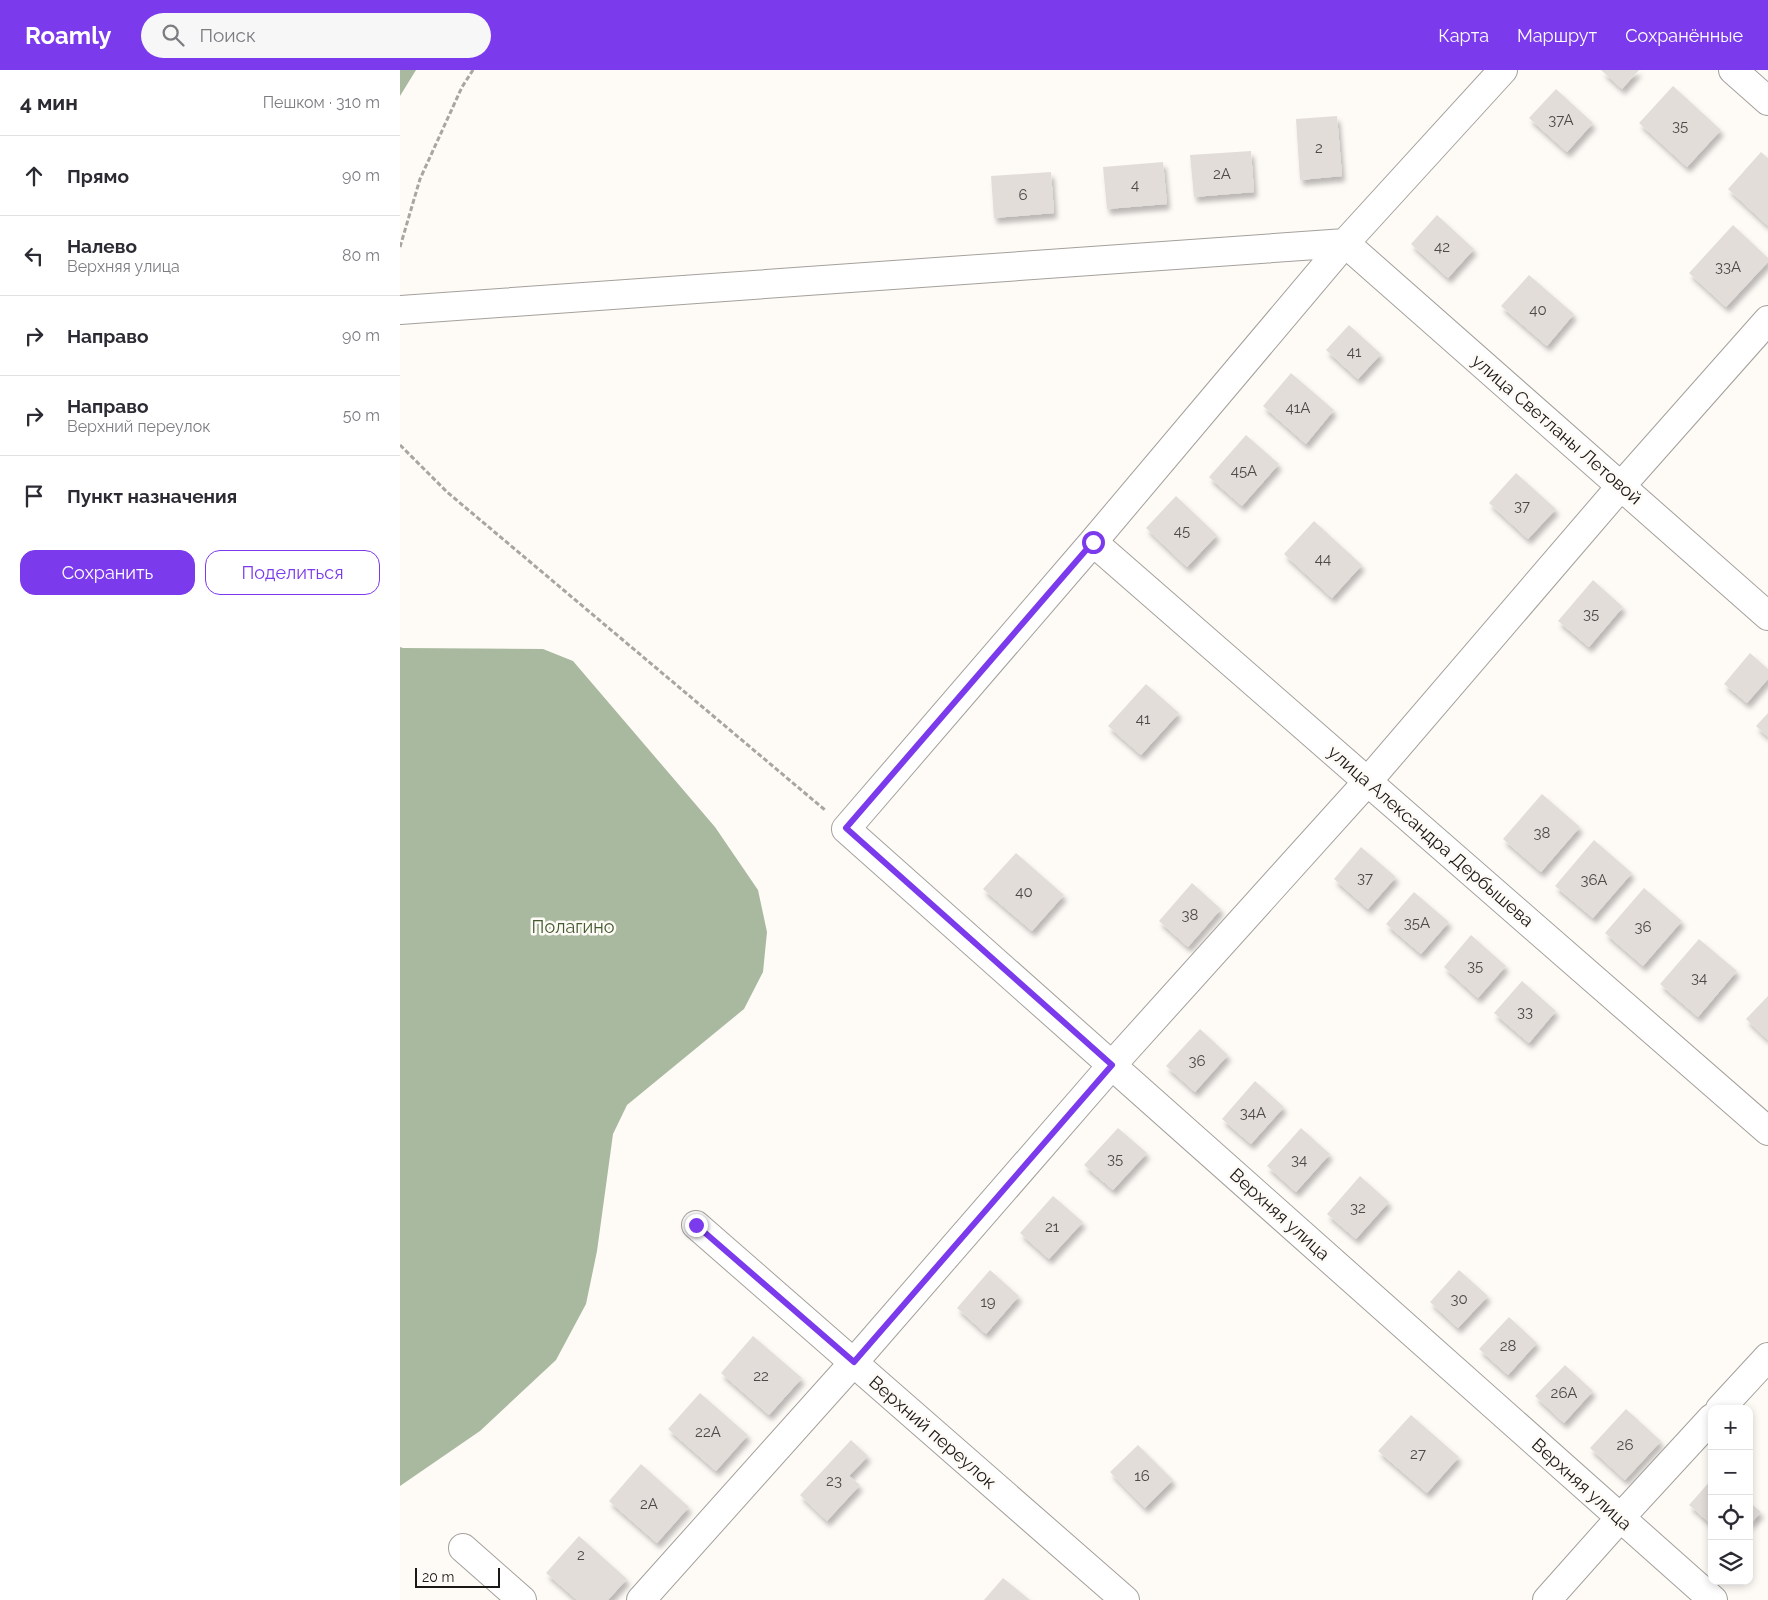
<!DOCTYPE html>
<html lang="ru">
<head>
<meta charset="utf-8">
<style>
	:root { --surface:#fff; --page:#f7f7f7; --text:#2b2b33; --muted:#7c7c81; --line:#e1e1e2; --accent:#7c3aed }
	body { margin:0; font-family:Raleway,sans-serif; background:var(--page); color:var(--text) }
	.controls { position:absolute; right:15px; bottom:15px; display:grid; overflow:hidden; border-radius:10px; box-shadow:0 2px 8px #0003 }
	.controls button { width:45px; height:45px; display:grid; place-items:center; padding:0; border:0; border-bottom:1px solid var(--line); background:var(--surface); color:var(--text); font:25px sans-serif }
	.scale { position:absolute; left:15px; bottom:12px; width:85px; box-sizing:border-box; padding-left:5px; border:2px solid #1a1817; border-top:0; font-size:14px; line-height:18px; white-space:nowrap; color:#1a1817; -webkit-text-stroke:4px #fefaf6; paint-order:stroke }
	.stop { position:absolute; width:15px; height:15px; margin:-11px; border:4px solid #7c3aed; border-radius:50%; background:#fff }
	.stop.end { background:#7c3aed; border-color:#fff; box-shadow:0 1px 5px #0008 }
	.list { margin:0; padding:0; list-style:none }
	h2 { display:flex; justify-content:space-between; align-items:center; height:65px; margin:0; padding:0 20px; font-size:21px }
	h2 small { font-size:16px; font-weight:400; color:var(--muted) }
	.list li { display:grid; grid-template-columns:32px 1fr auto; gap:15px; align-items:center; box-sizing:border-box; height:80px; padding:0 20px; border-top:1px solid var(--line) }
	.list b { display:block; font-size:19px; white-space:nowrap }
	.list p { margin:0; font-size:16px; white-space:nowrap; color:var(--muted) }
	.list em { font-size:16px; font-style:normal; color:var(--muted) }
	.actions { display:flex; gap:10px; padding:15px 20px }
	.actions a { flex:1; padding:11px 0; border:1px solid var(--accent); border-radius:15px; text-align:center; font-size:18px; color:var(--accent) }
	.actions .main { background:var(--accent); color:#fff }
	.icon { flex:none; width:28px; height:28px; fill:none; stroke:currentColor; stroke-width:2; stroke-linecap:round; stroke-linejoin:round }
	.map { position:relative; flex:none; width:1368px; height:1530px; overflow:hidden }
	header { display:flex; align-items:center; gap:30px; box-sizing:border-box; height:70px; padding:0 25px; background:var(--accent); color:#fff }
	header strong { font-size:24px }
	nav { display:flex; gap:28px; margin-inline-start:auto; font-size:18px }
	.search { width:350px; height:45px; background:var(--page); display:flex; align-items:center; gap:12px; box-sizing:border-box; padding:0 18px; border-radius:28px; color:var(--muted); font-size:19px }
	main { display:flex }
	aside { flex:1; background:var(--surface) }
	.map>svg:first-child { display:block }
	.forest { fill:#a9b99f }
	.building { fill:#e2ddd9; filter:url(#shadow) }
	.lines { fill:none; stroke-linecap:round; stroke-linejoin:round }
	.minor-casing { stroke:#a4a09c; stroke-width:30 }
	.path { stroke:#a8a5a2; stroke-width:3; stroke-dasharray:5 2.5; stroke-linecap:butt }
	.minor { stroke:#fff; stroke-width:28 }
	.route { stroke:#7c3aed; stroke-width:6 }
	.labels { text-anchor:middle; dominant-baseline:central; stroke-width:5; stroke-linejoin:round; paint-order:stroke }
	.number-label { font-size:15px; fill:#4c4948 }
	.street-label { font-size:18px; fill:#1a1817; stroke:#fefaf6 }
	.park-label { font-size:18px; fill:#435b31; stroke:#fefaf6 }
</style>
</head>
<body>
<header>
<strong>Roamly</strong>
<div class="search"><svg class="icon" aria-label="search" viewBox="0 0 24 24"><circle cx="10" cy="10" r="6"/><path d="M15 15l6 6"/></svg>Поиск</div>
<nav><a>Карта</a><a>Маршрут</a><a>Сохранённые</a></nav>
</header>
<main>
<aside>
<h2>4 мин<small>Пешком · 310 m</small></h2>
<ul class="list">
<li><svg class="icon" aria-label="ahead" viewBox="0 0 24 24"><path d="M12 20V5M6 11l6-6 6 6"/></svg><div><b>Прямо</b></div><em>90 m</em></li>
<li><svg class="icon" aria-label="left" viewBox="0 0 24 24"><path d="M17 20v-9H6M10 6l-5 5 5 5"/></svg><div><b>Налево</b><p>Верхняя улица</p></div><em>80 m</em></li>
<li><svg class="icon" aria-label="right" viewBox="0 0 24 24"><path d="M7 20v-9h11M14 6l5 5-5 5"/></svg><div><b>Направо</b></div><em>90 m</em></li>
<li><svg class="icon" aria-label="right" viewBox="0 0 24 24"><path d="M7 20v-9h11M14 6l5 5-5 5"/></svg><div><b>Направо</b><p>Верхний переулок</p></div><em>50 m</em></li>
<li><svg class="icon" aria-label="arrive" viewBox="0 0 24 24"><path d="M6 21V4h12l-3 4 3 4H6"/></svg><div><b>Пункт назначения</b></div></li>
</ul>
<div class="actions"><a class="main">Сохранить</a><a>Поделиться</a></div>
</aside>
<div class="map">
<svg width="1368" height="1530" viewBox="0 0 1368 1530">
	<defs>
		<filter id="shadow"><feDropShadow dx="3" dy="5.5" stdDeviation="2.5" flood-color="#0004"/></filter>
	</defs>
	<rect width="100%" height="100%" fill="#fefaf6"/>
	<path class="forest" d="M 0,0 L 16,0 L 0,26 Z
		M 0,577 L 3,578 L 143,579 L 173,591 L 315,757 L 358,820 L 367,862 L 363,902 L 344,939 L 227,1035 L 213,1064 L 197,1181 L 186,1234 L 156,1290 L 80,1361 L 0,1416 Z"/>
	<path class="building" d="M 1201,0 L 1239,0 L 1222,19 Z
		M 1273,16 L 1321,60 L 1287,97 L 1239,53 Z
		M 1156,19 L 1193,53 L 1167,82 L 1129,48 Z
		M 937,46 L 942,106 L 900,110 L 896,49 Z
		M 851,81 L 854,122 L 794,127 L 790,85 Z
		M 1361,82 L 1368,88 L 1368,156 L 1328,119 Z
		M 763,92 L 767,134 L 707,139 L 703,97 Z
		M 651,102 L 654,143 L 594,148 L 591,106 Z
		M 1037,145 L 1074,179 L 1048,208 L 1011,174 Z
		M 1333,155 L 1368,188 L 1368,192 L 1326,237 L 1289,203 Z
		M 1129,205 L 1174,244 L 1147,276 L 1101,236 Z
		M 949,255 L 981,284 L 958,309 L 926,280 Z
		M 891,303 L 934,340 L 906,374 L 863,336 Z
		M 846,365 L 879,394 L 842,436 L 809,407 Z
		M 1116,403 L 1156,439 L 1128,469 L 1089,433 Z
		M 776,426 L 817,465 L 787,497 L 746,458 Z
		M 914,451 L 962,495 L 932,528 L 884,484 Z
		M 1193,510 L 1223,537 L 1189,577 L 1158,551 Z
		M 1350,583 L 1368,599 L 1368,609 L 1347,633 L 1324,614 Z
		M 746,614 L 779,643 L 741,685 L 708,656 Z
		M 1368,643 L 1368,667 L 1356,656 Z
		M 1142,724 L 1180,757 L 1141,802 L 1103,769 Z
		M 1194,770 L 1232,803 L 1193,848 L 1155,816 Z
		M 961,777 L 996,807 L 968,839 L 934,809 Z
		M 616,783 L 664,825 L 632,861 L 583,819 Z
		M 792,813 L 821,839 L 788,877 L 759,851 Z
		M 1244,818 L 1282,851 L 1243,896 L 1205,863 Z
		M 1014,822 L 1049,852 L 1021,884 L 986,854 Z
		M 1071,865 L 1106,896 L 1078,928 L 1044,897 Z
		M 1299,869 L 1337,901 L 1298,947 L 1260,914 Z
		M 1122,911 L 1156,941 L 1129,973 L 1094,943 Z
		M 1368,926 L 1368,970 L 1346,949 Z
		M 800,959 L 828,985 L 795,1022 L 766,996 Z
		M 855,1011 L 884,1037 L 851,1074 L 822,1049 Z
		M 718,1058 L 747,1083 L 713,1120 L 684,1095 Z
		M 901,1058 L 930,1084 L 896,1122 L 867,1096 Z
		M 960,1106 L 989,1132 L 956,1169 L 927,1144 Z
		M 653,1126 L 683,1152 L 649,1189 L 620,1163 Z
		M 590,1200 L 619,1226 L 586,1264 L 557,1238 Z
		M 1059,1200 L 1088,1226 L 1058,1258 L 1030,1232 Z
		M 1109,1247 L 1137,1273 L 1108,1305 L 1079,1279 Z
		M 353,1266 L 402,1308 L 369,1345 L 321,1303 Z
		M 1165,1295 L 1193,1321 L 1164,1353 L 1135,1326 Z
		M 300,1323 L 348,1365 L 316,1401 L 268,1359 Z
		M 1226,1339 L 1261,1371 L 1225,1410 L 1190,1378 Z
		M 1011,1345 L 1059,1387 L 1027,1423 L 978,1381 Z
		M 451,1370 L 468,1386 L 449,1406 L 460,1415 L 427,1451 L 400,1425 Z
		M 738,1375 L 773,1410 L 745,1438 L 710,1402 Z
		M 241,1394 L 289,1437 L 257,1473 L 209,1431 Z
		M 1312,1409 L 1312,1455 L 1289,1435 Z
		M 1349,1432 L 1361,1442 L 1349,1455 Z
		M 179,1466 L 227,1509 L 208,1530 L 177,1530 L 146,1503 Z
		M 603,1508 L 630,1530 L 584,1530 Z"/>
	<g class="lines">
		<g class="minor-casing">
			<path id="minor" d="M 1103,0 L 945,173 L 693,472 L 446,759 L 1313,1530
				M 1333,0 L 1368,31
				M 0,240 L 945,173 L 1368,546
				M 693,472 L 1368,1061
				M 296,1155 L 725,1530
				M 1320,1339 L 1368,1287
				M 63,1478 L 122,1530
				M 241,1530 L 454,1292 L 712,995 L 968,711 L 1221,416 L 1368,250
				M 1147,1530 L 1220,1448 L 1312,1348"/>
		</g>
		<path class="path" d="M 0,177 L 20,109 L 62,17 L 73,0
			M 0,375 L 47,422 L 425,740"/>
		<use href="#minor" class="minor"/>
	</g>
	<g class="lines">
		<path class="route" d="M 296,1155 L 454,1292 L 712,995 L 446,758 L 693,472"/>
	</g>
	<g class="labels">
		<g class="number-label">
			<text x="1161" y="50">37А</text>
			<text x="1280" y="56">35</text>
			<text x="919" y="78">2</text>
			<text x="822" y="104">2А</text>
			<text x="735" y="115">4</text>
			<text x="623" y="125">6</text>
			<text x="1042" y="177">42</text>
			<text x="1328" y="197">33А</text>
			<text x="1138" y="240">40</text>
			<text x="954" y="282">41</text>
			<text x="898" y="338">41А</text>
			<text x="844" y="401">45А</text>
			<text x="1122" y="436">37</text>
			<text x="782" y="461">45</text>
			<text x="923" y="489">44</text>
			<text x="1191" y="544">35</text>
			<text x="743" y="649">41</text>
			<text x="1142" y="763">38</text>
			<text x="965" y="808">37</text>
			<text x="1194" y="810">36А</text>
			<text x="624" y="822">40</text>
			<text x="790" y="845">38</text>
			<text x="1017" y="853">35А</text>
			<text x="1243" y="857">36</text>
			<text x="1075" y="896">35</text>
			<text x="1299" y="908">34</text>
			<text x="1125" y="942">33</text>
			<text x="797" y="991">36</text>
			<text x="853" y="1043">34А</text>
			<text x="715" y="1089">35</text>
			<text x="899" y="1090">34</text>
			<text x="958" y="1138">32</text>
			<text x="652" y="1157">21</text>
			<text x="1059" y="1229">30</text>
			<text x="588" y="1232">19</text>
			<text x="1108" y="1276">28</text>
			<text x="361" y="1306">22</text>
			<text x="1164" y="1323">26А</text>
			<text x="308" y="1362">22А</text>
			<text x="1225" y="1375">26</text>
			<text x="1018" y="1384">27</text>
			<text x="742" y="1406">16</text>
			<text x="434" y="1411">23</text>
			<text x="249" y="1434">2А</text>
			<text x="181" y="1485">2</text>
		</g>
		<g class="street-label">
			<text transform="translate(1157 359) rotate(41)">улица Светланы Летовой</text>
			<text transform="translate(1031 766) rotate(41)">улица Александра Дербышева</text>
			<text transform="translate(880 1144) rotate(42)">Верхняя улица</text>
			<text transform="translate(533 1362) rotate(41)">Верхний переулок</text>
			<text transform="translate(1182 1414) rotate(42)">Верхняя улица</text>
		</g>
		<g class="park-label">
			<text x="173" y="856">Полагино</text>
		</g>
	</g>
</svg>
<div class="controls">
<button>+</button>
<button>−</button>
<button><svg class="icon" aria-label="locate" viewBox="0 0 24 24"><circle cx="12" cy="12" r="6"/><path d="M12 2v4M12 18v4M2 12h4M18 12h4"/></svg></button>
<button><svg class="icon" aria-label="layers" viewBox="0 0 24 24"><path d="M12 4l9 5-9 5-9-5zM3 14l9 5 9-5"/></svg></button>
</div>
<div class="scale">20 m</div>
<div class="stop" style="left:693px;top:472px"></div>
<div class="stop end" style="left:296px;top:1155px"></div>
</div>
</main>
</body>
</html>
